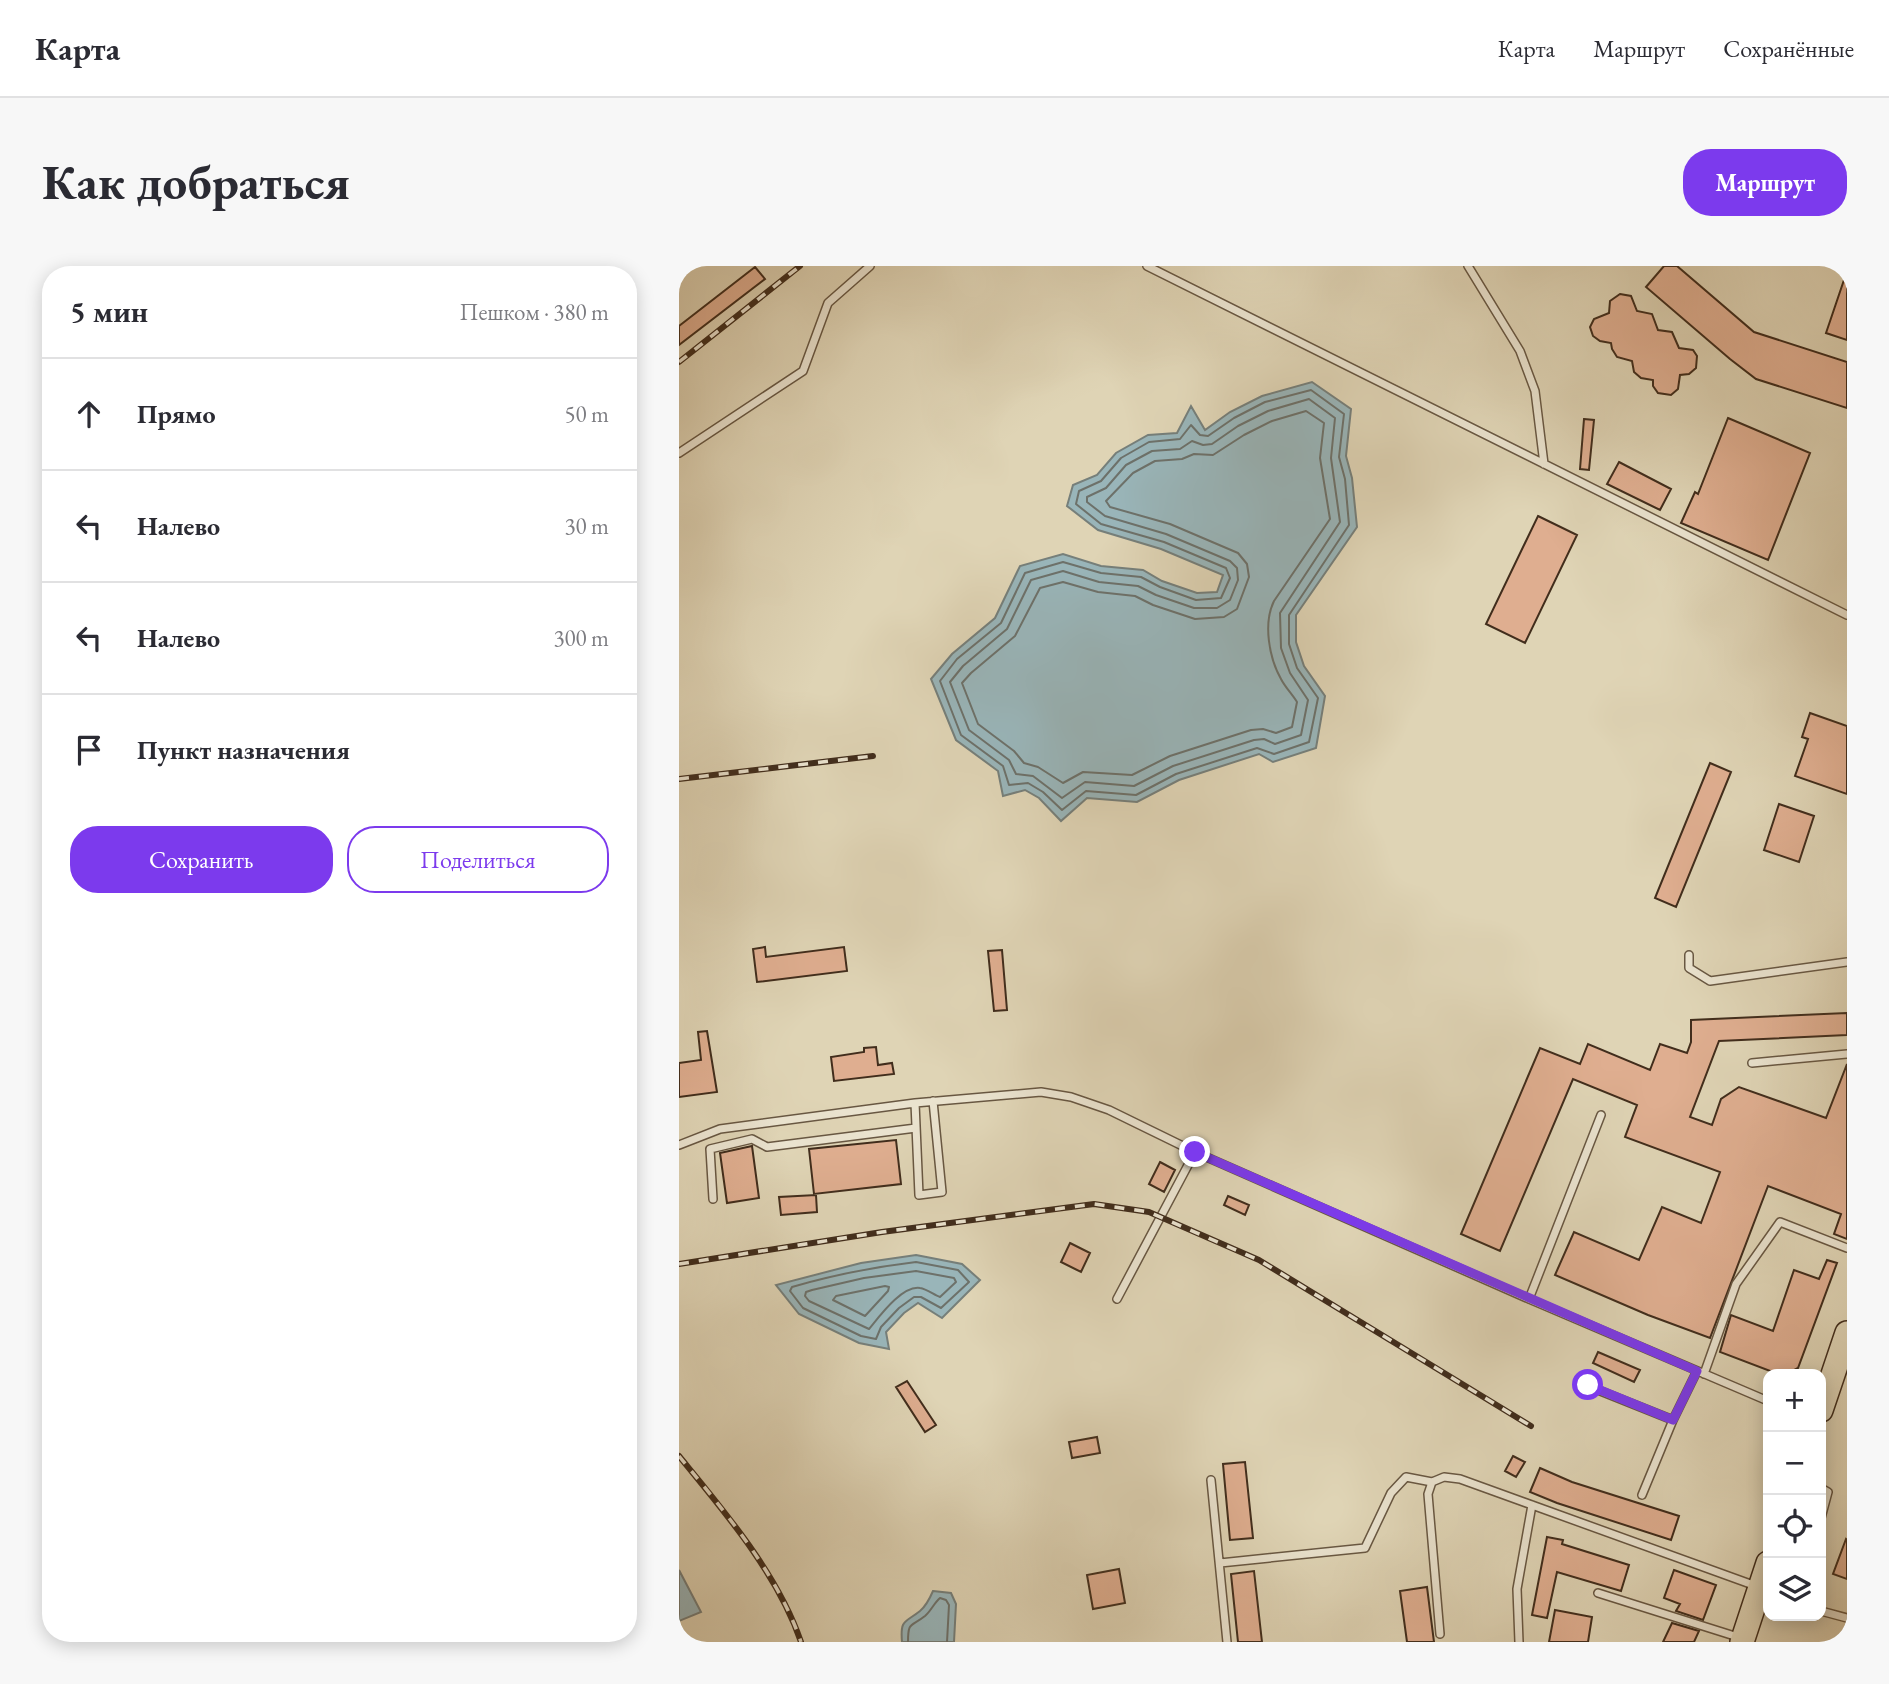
<!DOCTYPE html>
<html lang="ru">
<head>
<meta charset="utf-8">
<style>
	:root { --surface:#fff; --page:#f7f7f7; --text:#2b2b33; --muted:#7c7c81; --line:#e1e1e2; --accent:#7c3aed }
	body { margin:0; font-family:"EB Garamond",serif; background:var(--page); color:var(--text) }
	.controls { position:absolute; right:21px; bottom:21px; display:grid; overflow:hidden; border-radius:14px; box-shadow:0 4px 18px #0003 }
	.controls button { width:63px; height:63px; display:grid; place-items:center; padding:0; border:0; border-bottom:2px solid var(--line); background:var(--surface); color:var(--text); font:35px sans-serif }
	.stop { position:absolute; width:21px; height:21px; margin:-16px; border:5px solid #7c3aed; border-radius:50%; background:#fff }
	.stop.end { background:#7c3aed; border-color:#fff; box-shadow:0 2px 7px #0008 }
	.list { margin:0; padding:0; list-style:none }
	h2 { display:flex; justify-content:space-between; align-items:center; height:91px; margin:0; padding:0 28px; font-size:30px }
	h2 small { font-size:23px; font-weight:400; color:var(--muted) }
	.list li { display:grid; grid-template-columns:46px 1fr auto; gap:21px; align-items:center; box-sizing:border-box; height:112px; padding:0 28px; border-top:2px solid var(--line) }
	.list b { display:block; font-size:26px; white-space:nowrap }
	.list em { font-size:23px; font-style:normal; color:var(--muted) }
	.actions { display:flex; gap:14px; padding:21px 28px }
	.actions a { flex:1; padding:16px 0; border:2px solid var(--accent); border-radius:28px; text-align:center; font-size:24px; color:var(--accent) }
	.actions .main { background:var(--accent); color:#fff }
	.icon { flex:none; width:38px; height:38px; fill:none; stroke:currentColor; stroke-width:2; stroke-linecap:round; stroke-linejoin:round }
	.map { position:relative; flex:none; width:1168px; height:1376px; overflow:hidden; border-radius:28px }
	header { display:flex; align-items:center; gap:42px; box-sizing:border-box; height:98px; padding:0 35px; background:var(--surface); border-bottom:2px solid var(--line) }
	header strong { font-size:33px }
	nav { display:flex; gap:38px; margin-inline-start:auto; font-size:24px }
	.intro { display:flex; align-items:center; justify-content:space-between; box-sizing:border-box; height:168px; padding:0 42px }
	h1 { margin:0; font-size:49px }
	.button { padding:18px 32px; border-radius:28px; background:var(--accent); color:#fff; font-size:24px; font-weight:700 }
	main { display:flex; gap:42px; padding:0 42px }
	aside { flex:1; background:var(--surface); border-radius:28px; box-shadow:0 4px 18px #0003 }
	.map>svg:first-child { display:block }
	.water { fill:#99b5b9; stroke:#767f7a; stroke-width:2 }
	.lines { fill:none; stroke-linecap:round; stroke-linejoin:round }
	.shore { stroke:#6d716a; stroke-width:2 }
	.building { fill:#dfae90; stroke:#412d1c; stroke-width:2 }
	.service-casing { stroke:#685742; stroke-width:10 }
	.primary-casing { stroke:#412d1c; stroke-width:26 }
	.service { stroke:#eae3cf; stroke-width:7 }
	.primary { stroke:#dfd4b5; stroke-width:23 }
	.rail-casing { stroke:#412d1c; stroke-width:6 }
	.rail { stroke:#eae3cf; stroke-width:3.5; stroke-dasharray:10; stroke-linecap:butt }
	.route { stroke:#7c3aed; stroke-width:9 }
</style>
</head>
<body>
<header>
<strong>Карта</strong>
<nav><a>Карта</a><a>Маршрут</a><a>Сохранённые</a></nav>
</header>
<div class="intro"><h1>Как добраться</h1><a class="button">Маршрут</a></div>
<main>
<aside>
<h2>5 мин<small>Пешком · 380 m</small></h2>
<ul class="list">
<li><svg class="icon" aria-label="ahead" viewBox="0 0 24 24"><path d="M12 20V5M6 11l6-6 6 6"/></svg><div><b>Прямо</b></div><em>50 m</em></li>
<li><svg class="icon" aria-label="left" viewBox="0 0 24 24"><path d="M17 20v-9H6M10 6l-5 5 5 5"/></svg><div><b>Налево</b></div><em>30 m</em></li>
<li><svg class="icon" aria-label="left" viewBox="0 0 24 24"><path d="M17 20v-9H6M10 6l-5 5 5 5"/></svg><div><b>Налево</b></div><em>300 m</em></li>
<li><svg class="icon" aria-label="arrive" viewBox="0 0 24 24"><path d="M6 21V4h12l-3 4 3 4H6"/></svg><div><b>Пункт назначения</b></div></li>
</ul>
<div class="actions"><a class="main">Сохранить</a><a>Поделиться</a></div>
</aside>
<div class="map">
<svg width="1168" height="1376" viewBox="0 0 1168 1376">
	<rect width="100%" height="100%" fill="#dfd4b5"/>
	<filter id="stains"><feTurbulence type="fractalNoise" baseFrequency=".00286" numOctaves="4"/><feColorMatrix values="0 0 0 0 .2 0 0 0 0 .09 0 0 0 0 .02 0 0 0 .5 -.17"/></filter>
	<radialGradient id="worn" r=".72"><stop offset=".6" stop-color="#630" stop-opacity="0"/><stop offset="1" stop-color="#630" stop-opacity=".3"/></radialGradient>
	<path class="water" d="M 633,116 L 672,143 L 667,190 L 673,212 L 678,261 L 617,349 L 617,376 L 625,400 L 646,430 L 637,482 L 594,496 L 580,488 L 500,514 L 458,536 L 408,532 L 382,555 L 360,532 L 346,524 L 324,530 L 319,505 L 277,474 L 252,413 L 273,388 L 316,352 L 341,300 L 384,288 L 422,300 L 464,304 L 483,315 L 518,327 L 538,326 L 544,309 L 482,283 L 419,264 L 388,240 L 394,219 L 418,209 L 437,187 L 469,169 L 498,167 L 512,140 L 526,164 L 551,146 L 583,130 Z
		M 237,989 L 283,998 L 301,1014 L 263,1052 L 239,1037 L 225,1047 L 207,1066 L 210,1083 L 180,1077 L 120,1048 L 97,1019 L 182,997 Z
		M 0,1304 L 22,1346 L 0,1355 Z
		M 254,1325 L 272,1327 L 277,1338 L 275,1376 L 223,1376 C 221,1353 226,1357 241,1345 C 247,1340 251,1332 254,1325 Z"/>
	<g class="lines">
		<path class="shore" d="M 632,124 L 665,148 L 660,191 L 666,213 L 670,259 L 610,349 L 610,378 L 618,402 L 639,432 L 630,476 L 595,488 L 578,482 L 497,508 L 457,529 L 407,525 L 383,544 L 364,526 L 349,517 L 330,519 L 324,500 L 282,469 L 261,415 L 278,393 L 322,357 L 346,307 L 384,296 L 422,307 L 462,311 L 481,321 L 517,334 L 542,332 L 551,312 L 547,302 L 485,276 L 422,258 L 397,238 L 400,225 L 422,215 L 442,192 L 470,176 L 501,173 L 512,159 L 521,169 L 529,170 L 555,152 L 586,136 Z
			M 630,133 L 656,152 L 652,192 L 661,256 L 601,347 L 602,382 L 611,407 L 629,434 L 622,469 L 596,478 L 585,473 L 575,474 L 494,500 L 455,520 L 406,516 L 383,532 L 354,510 L 337,508 L 330,494 L 290,464 L 271,416 L 284,400 L 328,363 L 352,314 L 384,305 L 420,316 L 459,320 L 477,329 L 515,342 L 538,342 L 551,334 L 559,314 L 558,302 L 551,295 L 487,268 L 426,250 L 408,236 L 408,231 L 427,222 L 447,199 L 473,185 L 501,183 L 513,175 L 524,179 L 533,178 L 559,160 L 589,145 Z
			M 627,145 L 645,157 L 641,192 L 651,253 L 595,335 C 584,357 590,392 602,413 C 606,421 613,428 618,436 L 613,461 L 597,467 L 584,463 L 572,464 L 491,490 L 453,509 L 404,506 L 384,517 L 359,501 L 345,497 L 335,485 L 299,458 L 283,417 L 292,407 L 336,370 L 361,322 L 384,316 L 419,326 L 456,330 L 474,339 L 516,353 L 545,351 L 558,343 L 570,311 L 568,298 L 559,287 L 491,258 L 431,241 L 427,235 L 454,207 L 476,195 L 503,193 L 515,188 L 534,189 L 565,169 L 593,155 Z
			M 237,996 L 279,1004 L 290,1016 L 262,1042 L 242,1031 L 235,1031 L 220,1042 L 202,1061 L 197,1073 L 182,1070 L 124,1042 L 111,1025 L 113,1021 C 154,1009 195,1001 237,996 Z
			M 237,1005 L 275,1012 L 277,1016 L 261,1031 C 255,1029 248,1023 241,1022 C 223,1019 200,1051 190,1063 L 130,1035 L 126,1030 L 127,1026 L 133,1024 L 185,1012 Z
			M 206,1020 L 210,1021 L 209,1025 L 186,1050 L 154,1034 L 157,1030 Z
			M 229,1376 C 229,1355 232,1361 246,1350 C 252,1345 255,1337 261,1332 L 267,1334 L 270,1339 L 268,1376"/>
	</g>
	<path class="building" d="M 985,0 L 998,0 L 1075,66 L 1168,96 L 1168,142 L 1077,113 L 1051,93 L 967,21 Z
		M 76,1 L 86,13 L 0,79 L 0,60 Z
		M 1166,11 L 1168,11 L 1168,74 L 1147,67 Z
		M 941,28 L 952,30 L 958,45 L 973,48 L 979,64 L 993,66 L 1000,82 L 1014,84 L 1018,90 L 1017,102 L 1010,108 L 1001,109 L 999,123 L 992,129 L 979,127 L 974,120 L 974,114 L 962,112 L 955,106 L 953,95 L 938,91 L 933,83 L 932,77 L 921,75 L 914,70 L 911,61 L 915,53 L 930,47 L 931,35 Z
		M 1049,152 L 1131,187 L 1089,294 L 1002,257 L 1016,226 L 1019,228 Z
		M 905,153 L 915,154 L 910,204 L 901,203 Z
		M 940,196 L 992,223 L 981,244 L 928,218 Z
		M 859,250 L 898,269 L 846,377 L 807,358 Z
		M 1131,447 L 1168,460 L 1168,528 L 1116,510 L 1129,473 L 1123,471 Z
		M 1031,497 L 1052,506 L 997,641 L 976,632 Z
		M 1100,538 L 1135,550 L 1120,596 L 1085,584 Z
		M 86,681 L 87,691 L 165,681 L 168,705 L 78,716 L 74,683 Z
		M 323,684 L 328,744 L 315,745 L 309,685 Z
		M 1168,747 L 1168,769 L 1040,775 L 1011,851 L 1033,859 L 1042,833 L 1060,821 L 1147,852 L 1168,798 L 1168,973 L 1155,968 L 1162,948 L 1089,920 L 1031,1072 L 969,1049 L 876,1009 L 895,966 L 960,994 L 983,941 L 1022,957 L 1041,906 L 946,871 L 958,839 L 894,813 L 821,985 L 782,968 L 861,782 L 901,798 L 909,778 L 971,804 L 981,778 L 1008,787 L 1012,776 L 1012,754 Z
		M 28,765 L 38,826 L 0,831 L 0,797 L 22,794 L 19,766 Z
		M 197,781 L 199,799 L 213,797 L 215,808 L 155,815 L 152,791 L 185,786 L 185,782 Z
		M 217,874 L 222,918 L 135,928 L 130,883 Z
		M 73,880 L 80,932 L 48,937 L 41,887 Z
		M 481,896 L 496,904 L 485,926 L 470,918 Z
		M 137,929 L 138,946 L 102,949 L 100,931 Z
		M 549,930 L 570,939 L 566,949 L 545,939 Z
		M 391,977 L 411,987 L 402,1006 L 382,996 Z
		M 1148,994 L 1158,997 L 1119,1102 L 1108,1108 L 1099,1108 L 1041,1086 L 1052,1049 L 1094,1065 L 1115,1004 L 1140,1013 Z
		M 919,1086 L 961,1104 L 955,1116 L 914,1097 Z
		M 228,1115 L 257,1159 L 246,1166 L 217,1121 Z
		M 418,1171 L 421,1187 L 393,1192 L 390,1176 Z
		M 834,1190 L 846,1196 L 837,1211 L 826,1205 Z
		M 566,1196 L 574,1272 L 551,1274 L 544,1198 Z
		M 861,1202 L 893,1216 L 1000,1250 L 992,1274 L 878,1237 L 851,1226 Z
		M 868,1271 L 884,1274 L 883,1278 L 950,1299 L 942,1325 L 878,1306 L 868,1352 L 853,1349 Z
		M 1167,1273 L 1168,1274 L 1168,1313 L 1154,1308 Z
		M 440,1303 L 446,1337 L 414,1343 L 408,1309 Z
		M 995,1304 L 1037,1319 L 1024,1354 L 997,1345 L 1001,1338 L 985,1332 Z
		M 575,1305 L 583,1376 L 559,1376 L 552,1308 Z
		M 748,1321 L 755,1376 L 728,1376 L 721,1325 Z
		M 876,1344 L 913,1351 L 909,1376 L 870,1376 Z
		M 993,1357 L 1020,1365 L 1015,1376 L 984,1376 Z"/>
	<g class="lines">
		<g class="service-casing">
			<path id="service" d="M 468,0 L 1168,349
				M 789,0 L 841,85 L 856,125 L 865,198
				M 0,187 L 124,105 L 149,37 L 191,0
				M 1010,689 L 1010,702 L 1031,715 L 1168,696
				M 1073,797 L 1168,788
				M 236,837 L 240,929 L 263,926 L 254,835
				M 0,879 L 41,863 L 236,837 L 362,826 L 392,831 L 430,844 L 516,886 L 850,1033 L 1089,1135
				M 34,933 L 31,883 L 73,873 L 88,881 L 237,862
				M 438,1033 L 516,886
				M 850,1033 L 922,849
				M 1025,1108 L 1057,1018 L 1101,956 L 1168,982
				M 909,1120 L 994,1154 L 1018,1105
				M 532,1214 L 548,1376
				M 1142,1222 L 1149,1226 L 1142,1252
				M 963,1229 L 994,1154
				M 541,1297 L 686,1282 L 712,1227 L 727,1211 L 753,1216
				M 919,1327 L 1062,1372
				M 1142,1345 L 1168,1352
				M 761,1368 L 749,1228 L 753,1216 L 765,1211 L 781,1213 L 1077,1320
				M 840,1376 L 838,1323 L 853,1239"/>
		</g>
		<g class="primary-casing">
			<path id="primary" d="M 1142,1144 L 1168,1067
				M 1063,1376 L 1089,1297"/>
		</g>
		<use href="#service" class="service"/>
		<use href="#primary" class="primary"/>
		<g class="rail-casing">
			<path id="rail" d="M 0,96 L 121,0
				M 0,513 L 194,490
				M 0,998 L 203,966 L 415,938 L 470,946 L 580,994 L 852,1160
				M 0,1190 C 45,1245 99,1308 122,1376"/>
		</g>
		<use href="#rail" class="rail"/>
	</g>
	<g class="lines">
		<path class="route" d="M 516,886 L 1018,1105 L 994,1154 L 909,1119"/>
	</g>
	<rect width="100%" height="100%" filter="url(#stains)"/>
	<rect width="100%" height="100%" fill="url(#worn)"/>
</svg>
<div class="controls">
<button>+</button>
<button>−</button>
<button><svg class="icon" aria-label="locate" viewBox="0 0 24 24"><circle cx="12" cy="12" r="6"/><path d="M12 2v4M12 18v4M2 12h4M18 12h4"/></svg></button>
<button><svg class="icon" aria-label="layers" viewBox="0 0 24 24"><path d="M12 4l9 5-9 5-9-5zM3 14l9 5 9-5"/></svg></button>
</div>
<div class="stop" style="left:909px;top:1119px"></div>
<div class="stop end" style="left:516px;top:886px"></div>
</div>
</main>
</body>
</html>
